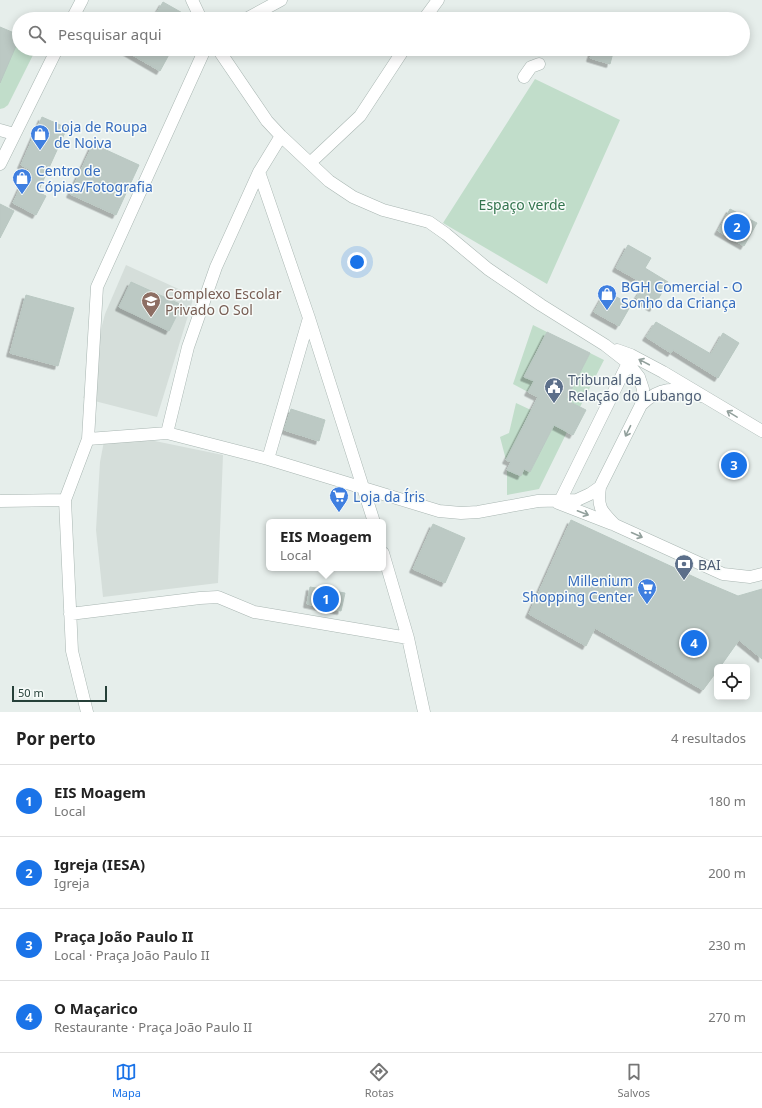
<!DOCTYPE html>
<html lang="pt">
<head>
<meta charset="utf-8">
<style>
	:root { --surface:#fff; --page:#f6f6f6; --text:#222; --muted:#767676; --line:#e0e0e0; --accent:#1a73e8 }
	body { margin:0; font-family:"Noto Sans",sans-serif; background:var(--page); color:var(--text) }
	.controls { position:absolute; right:12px; bottom:12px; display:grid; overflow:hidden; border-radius:6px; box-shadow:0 2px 10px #0003 }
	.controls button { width:36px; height:36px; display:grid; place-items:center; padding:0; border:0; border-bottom:1px solid var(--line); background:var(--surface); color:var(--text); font:20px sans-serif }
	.scale { position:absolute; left:12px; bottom:10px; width:95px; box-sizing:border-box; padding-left:4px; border:2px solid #264039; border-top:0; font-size:11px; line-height:14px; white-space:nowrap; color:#264039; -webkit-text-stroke:3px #f7fbf9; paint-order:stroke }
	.you { position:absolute; left:357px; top:262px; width:14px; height:14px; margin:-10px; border:3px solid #fff; border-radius:50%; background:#1a73e8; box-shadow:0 0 0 6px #1a73e833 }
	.badge { display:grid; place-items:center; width:26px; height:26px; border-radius:50%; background:var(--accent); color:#fff; font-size:13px; font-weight:700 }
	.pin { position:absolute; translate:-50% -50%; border:2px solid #fff; box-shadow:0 1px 4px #0006 }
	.popup { position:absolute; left:266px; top:519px; width:120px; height:52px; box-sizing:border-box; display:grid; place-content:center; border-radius:6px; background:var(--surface); filter:drop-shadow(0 1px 3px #0005); font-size:13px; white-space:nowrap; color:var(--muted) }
	.popup b { font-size:15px; color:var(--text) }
	.popup::after { content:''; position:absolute; left:50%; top:100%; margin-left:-8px; border:8px solid transparent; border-top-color:var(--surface) }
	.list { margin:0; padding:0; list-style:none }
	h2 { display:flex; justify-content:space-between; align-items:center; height:52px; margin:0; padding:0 16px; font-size:17px }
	h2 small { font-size:13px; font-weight:400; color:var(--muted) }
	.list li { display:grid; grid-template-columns:26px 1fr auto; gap:12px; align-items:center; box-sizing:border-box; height:72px; padding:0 16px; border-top:1px solid var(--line) }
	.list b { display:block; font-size:15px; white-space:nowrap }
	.list p { margin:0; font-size:13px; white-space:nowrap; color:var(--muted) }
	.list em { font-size:13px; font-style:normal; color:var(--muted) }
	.icon { flex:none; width:22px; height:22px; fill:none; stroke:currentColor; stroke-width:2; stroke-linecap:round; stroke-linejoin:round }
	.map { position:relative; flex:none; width:762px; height:712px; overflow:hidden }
	.search { position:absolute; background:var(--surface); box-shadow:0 2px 10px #0003; left:12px; right:12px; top:12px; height:44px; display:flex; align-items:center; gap:10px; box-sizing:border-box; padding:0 14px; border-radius:22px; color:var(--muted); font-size:15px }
	.sheet { height:340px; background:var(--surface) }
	nav { display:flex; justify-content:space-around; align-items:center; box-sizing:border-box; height:56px; border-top:1px solid var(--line); background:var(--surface); font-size:11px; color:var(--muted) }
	nav a { display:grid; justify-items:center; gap:2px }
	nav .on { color:var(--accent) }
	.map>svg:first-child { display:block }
	.built { fill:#d5deda }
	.green { fill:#c1ddca }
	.building { fill:#bcc9c4; stroke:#b9c8c2; filter:url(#shadow) }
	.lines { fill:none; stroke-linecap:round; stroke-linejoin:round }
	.minor-casing { stroke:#a9b6b2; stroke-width:13 }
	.minor { stroke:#fff; stroke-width:12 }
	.oneway { stroke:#92a09c }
	.labels { text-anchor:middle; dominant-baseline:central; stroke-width:3; stroke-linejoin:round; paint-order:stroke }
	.shop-label { font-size:14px; fill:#366cbe; stroke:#f7fbf9; text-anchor:start }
	.park-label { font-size:14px; fill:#33744e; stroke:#f7fbf9 }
	.education-label { font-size:14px; fill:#785e54; stroke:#f7fbf9; text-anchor:start }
	.service-label { font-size:14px; fill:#4e5e75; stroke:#f7fbf9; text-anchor:start }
</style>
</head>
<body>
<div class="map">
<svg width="762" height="712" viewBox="0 0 762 712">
	<defs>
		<filter id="shadow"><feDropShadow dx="-3.5" dy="3.5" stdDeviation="0" flood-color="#0004"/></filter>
	</defs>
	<rect width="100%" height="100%" fill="#e6eeeb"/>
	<path class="built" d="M 126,265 L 194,296 L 157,417 L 83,398 L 105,314 Z
		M 106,431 L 223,455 L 218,583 L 103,597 L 96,530 L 100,462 Z"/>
	<path class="green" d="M 19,39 L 19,49 L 36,49 L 8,105 L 4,108 L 0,109 L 0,74 Z
		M 535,79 L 620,120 L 547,284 L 443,223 Z
		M 533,325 L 547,332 L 524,376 L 544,386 L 532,385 L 528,392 L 513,384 Z
		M 590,353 L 604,360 L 580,407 L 566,400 Z
		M 516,403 L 531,410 L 506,460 L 500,437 L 509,433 Z
		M 554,425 L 567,432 L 539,489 L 507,495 L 507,470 L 521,476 L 524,469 L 530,472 Z"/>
	<path class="building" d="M 163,2 L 193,19 L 153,19 Z
		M 0,27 L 19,35 L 19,39 L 0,83 Z
		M 122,49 L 172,49 L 160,71 Z
		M 593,49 L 614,49 L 610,64 L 590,58 Z
		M 42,117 L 67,128 L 38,192 L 46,196 L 36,215 L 13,203 L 29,169 L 21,165 Z
		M 93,144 L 139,165 L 116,215 L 70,194 Z
		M 0,204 L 14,211 L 0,238 Z
		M 730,209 L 757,223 L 744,246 L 718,231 Z
		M 628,245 L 651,258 L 645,268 L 668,282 L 653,308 L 636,298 L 645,284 L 616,268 Z
		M 131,282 L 182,305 L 169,331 L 119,307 Z
		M 606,291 L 631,305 L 619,326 L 594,312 Z
		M 26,295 L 74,308 L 58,366 L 10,353 Z
		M 656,322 L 711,354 L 723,333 L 739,343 L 718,378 L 673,350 L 671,353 L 646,337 Z
		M 547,332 L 590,353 L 566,400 L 586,410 L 573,435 L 554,425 L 530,472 L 524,469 L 521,476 L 507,470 L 511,462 L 506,460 L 538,397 L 528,392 L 534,381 L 524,377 Z
		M 291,409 L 325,420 L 319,441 L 284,430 Z
		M 571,520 L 705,582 L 738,596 L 762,589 L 762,659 L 739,640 L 720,667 L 717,667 L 717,671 L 703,690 L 595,628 L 586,646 L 529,614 Z
		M 433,524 L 465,538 L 445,583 L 413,569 Z
		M 310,587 L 345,593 L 341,611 L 307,604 Z"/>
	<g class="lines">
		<g class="minor-casing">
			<path id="minor" d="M 192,0 L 201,19
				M 72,19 L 82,0
				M 246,19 L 281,0
				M 424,19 L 438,0
				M 218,49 L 267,121 L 281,136 L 329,181 L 353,197 L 383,210 L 429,222 L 446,234 L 488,269 L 541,305 L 605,345 L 628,363 L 639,377 L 643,389 L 641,405
				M 524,77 L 531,67 L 539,64
				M 0,130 L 14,134
				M 310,163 L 360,116 L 404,49
				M 0,164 L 57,49
				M 259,172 L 309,318 L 374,522
				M 617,350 L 631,355 L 663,372 L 762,431
				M 701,396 C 674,389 663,384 641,405 L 600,487 C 597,507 601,511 615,525 L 723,574 L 750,577 L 762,574
				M 167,433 L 188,347 L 216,267 L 259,172 L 281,136
				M 88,439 L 167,433 L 268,459 L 439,511 L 461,513 L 478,512 L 538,501 L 577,500 L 590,494 L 600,487
				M 268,459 L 309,318
				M 0,501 L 65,500
				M 560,501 L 628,363
				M 558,503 L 612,524
				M 383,553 L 408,638 L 424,712
				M 70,614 L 200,598 L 218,597 L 254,612 L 408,638
				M 87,712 L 72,651 L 65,500 L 88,439 L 97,287 L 205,49"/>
		</g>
		<use href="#minor" class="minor"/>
	</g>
	<defs><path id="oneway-shaft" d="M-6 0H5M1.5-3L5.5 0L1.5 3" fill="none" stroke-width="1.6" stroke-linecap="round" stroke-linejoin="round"/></defs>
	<g class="oneway">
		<use href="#oneway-shaft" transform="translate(644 362) rotate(-152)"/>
		<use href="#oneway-shaft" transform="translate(732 414) rotate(-149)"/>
		<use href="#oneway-shaft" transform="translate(628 431) rotate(116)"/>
		<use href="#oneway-shaft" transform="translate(583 513) rotate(21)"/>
		<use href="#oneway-shaft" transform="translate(637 535) rotate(24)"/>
	</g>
	<defs>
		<g id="shop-pin" transform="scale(1)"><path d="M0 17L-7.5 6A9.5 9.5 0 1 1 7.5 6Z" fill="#3f7fe0" stroke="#f7fbf9"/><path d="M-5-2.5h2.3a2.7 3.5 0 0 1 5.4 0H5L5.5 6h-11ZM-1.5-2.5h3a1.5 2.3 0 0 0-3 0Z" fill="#fff"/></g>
		<g id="school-pin" transform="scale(1)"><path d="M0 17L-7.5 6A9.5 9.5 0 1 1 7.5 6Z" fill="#8d6e63" stroke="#f7fbf9"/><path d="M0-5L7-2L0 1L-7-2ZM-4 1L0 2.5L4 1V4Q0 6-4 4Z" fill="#fff"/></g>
		<g id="civic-pin" transform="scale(1)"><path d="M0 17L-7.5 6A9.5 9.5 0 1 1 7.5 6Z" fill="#5c6f8a" stroke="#f7fbf9"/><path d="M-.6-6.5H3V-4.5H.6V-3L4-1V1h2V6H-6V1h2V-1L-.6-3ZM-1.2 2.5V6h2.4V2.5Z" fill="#fff"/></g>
		<g id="supermarket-pin" transform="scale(1)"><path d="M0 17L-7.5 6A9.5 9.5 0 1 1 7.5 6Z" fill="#3f7fe0" stroke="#f7fbf9"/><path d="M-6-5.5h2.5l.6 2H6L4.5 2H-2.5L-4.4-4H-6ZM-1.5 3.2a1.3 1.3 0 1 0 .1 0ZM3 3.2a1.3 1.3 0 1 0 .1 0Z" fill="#fff"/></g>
		<g id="bank-pin" transform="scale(1)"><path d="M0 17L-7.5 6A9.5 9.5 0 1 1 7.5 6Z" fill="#5c6f8a" stroke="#f7fbf9"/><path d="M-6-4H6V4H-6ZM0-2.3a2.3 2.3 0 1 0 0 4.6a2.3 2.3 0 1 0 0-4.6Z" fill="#fff"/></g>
	</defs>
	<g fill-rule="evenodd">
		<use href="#shop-pin" x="40" y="134"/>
		<use href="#shop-pin" x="22" y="178"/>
		<use href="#shop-pin" x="607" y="294"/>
		<use href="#school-pin" x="151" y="301"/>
		<use href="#civic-pin" x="554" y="387"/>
		<use href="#supermarket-pin" x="339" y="496"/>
		<use href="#bank-pin" x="684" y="564"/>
		<use href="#supermarket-pin" x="647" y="588"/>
	</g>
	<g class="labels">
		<g class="shop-label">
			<text x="54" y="126">Loja de Roupa<tspan x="54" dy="16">de Noiva</tspan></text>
			<text x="36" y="170">Centro de<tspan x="36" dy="16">Cópias/Fotografia</tspan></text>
			<text x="621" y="286">BGH Comercial - O<tspan x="621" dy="16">Sonho da Criança</tspan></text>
			<text x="353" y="496">Loja da Íris</text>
			<text x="633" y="580" text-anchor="end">Millenium<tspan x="633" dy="16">Shopping Center</tspan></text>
		</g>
		<g class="park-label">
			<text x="522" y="204">Espaço verde</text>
		</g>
		<g class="education-label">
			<text x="165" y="293">Complexo Escolar<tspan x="165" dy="16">Privado O Sol</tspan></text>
		</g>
		<g class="service-label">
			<text x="568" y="379">Tribunal da<tspan x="568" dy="16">Relação do Lubango</tspan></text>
			<text x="698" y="564">BAI</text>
		</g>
	</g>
</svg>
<div class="controls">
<button><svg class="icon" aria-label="locate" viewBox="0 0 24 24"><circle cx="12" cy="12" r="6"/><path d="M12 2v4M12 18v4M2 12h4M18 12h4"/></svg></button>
</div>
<div class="scale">50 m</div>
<div class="you"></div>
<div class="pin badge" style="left:326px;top:599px">1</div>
<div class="popup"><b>EIS Moagem</b>Local</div>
<div class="pin badge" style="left:737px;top:227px">2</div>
<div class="pin badge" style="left:734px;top:465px">3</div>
<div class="pin badge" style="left:694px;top:643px">4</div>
<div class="search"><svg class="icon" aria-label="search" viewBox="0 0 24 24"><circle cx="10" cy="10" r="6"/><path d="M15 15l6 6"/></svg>Pesquisar aqui</div>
</div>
<section class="sheet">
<h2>Por perto<small>4 resultados</small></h2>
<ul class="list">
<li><span class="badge">1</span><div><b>EIS Moagem</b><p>Local</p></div><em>180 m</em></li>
<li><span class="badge">2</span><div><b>Igreja (IESA)</b><p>Igreja</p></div><em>200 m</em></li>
<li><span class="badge">3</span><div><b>Praça João Paulo II</b><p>Local · Praça João Paulo II</p></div><em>230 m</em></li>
<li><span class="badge">4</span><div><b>O Maçarico</b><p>Restaurante · Praça João Paulo II</p></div><em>270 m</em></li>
</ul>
</section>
<nav>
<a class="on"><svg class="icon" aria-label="map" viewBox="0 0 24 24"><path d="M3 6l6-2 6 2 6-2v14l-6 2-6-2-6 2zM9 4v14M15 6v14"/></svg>Mapa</a>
<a><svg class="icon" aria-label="directions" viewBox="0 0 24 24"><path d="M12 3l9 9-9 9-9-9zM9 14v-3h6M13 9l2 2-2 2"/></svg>Rotas</a>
<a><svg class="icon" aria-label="saved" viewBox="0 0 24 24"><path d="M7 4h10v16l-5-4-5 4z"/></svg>Salvos</a>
</nav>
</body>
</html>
